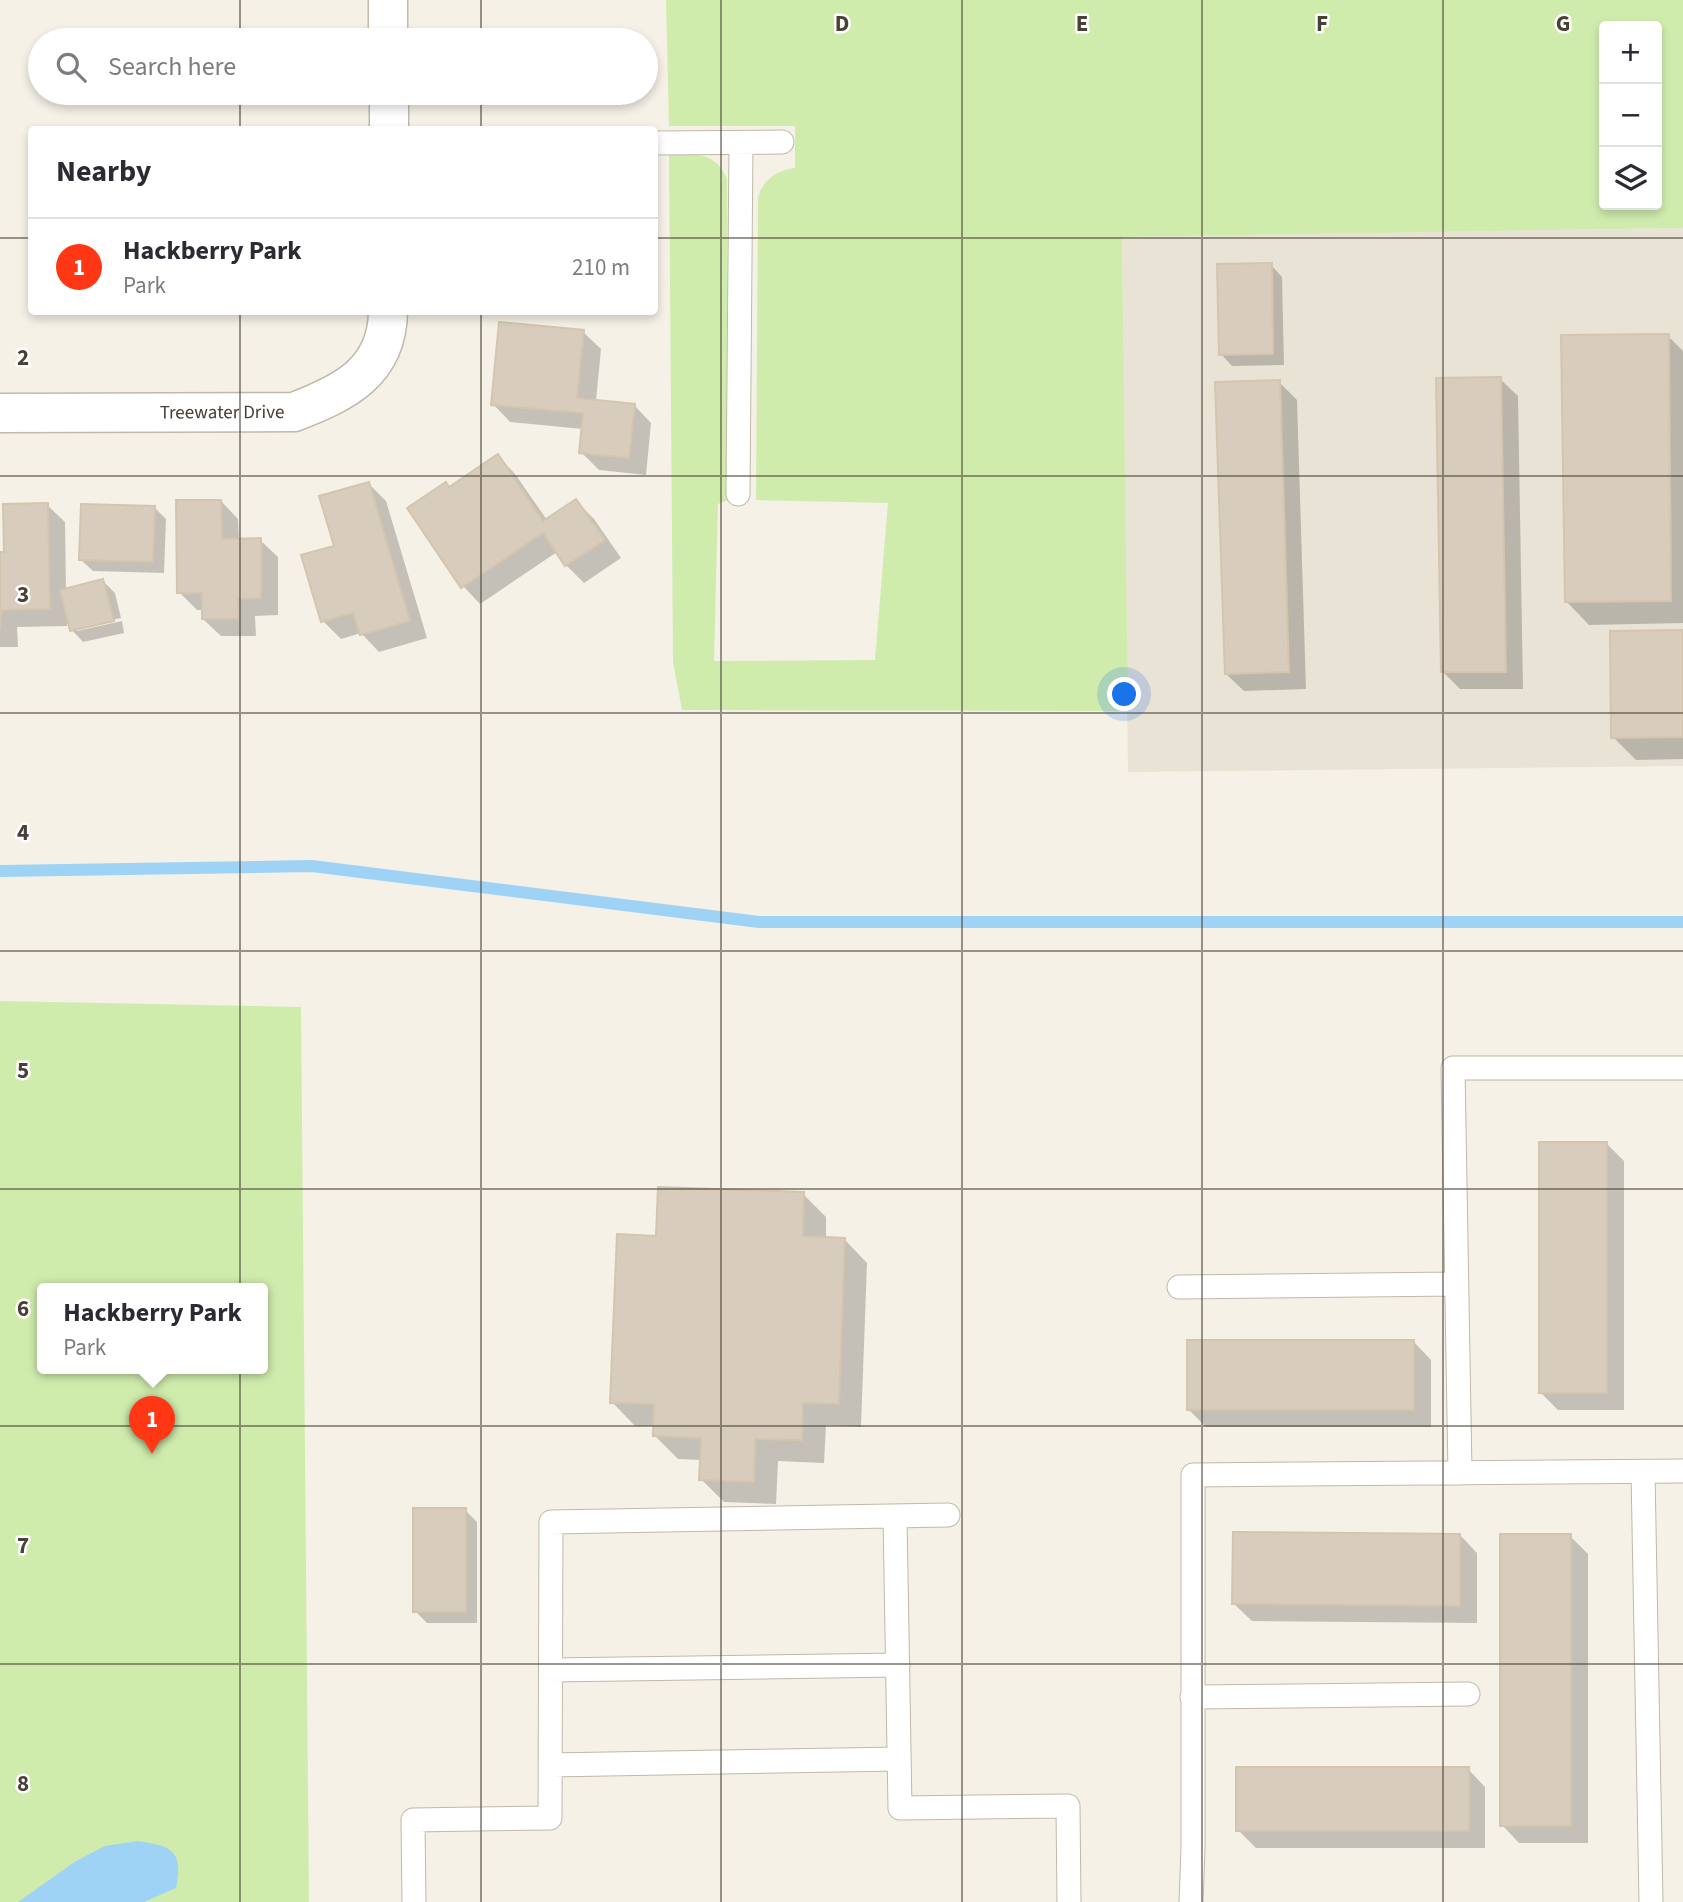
<!DOCTYPE html>
<html lang="en">
<head>
<meta charset="utf-8">
<style>
	:root { --surface:#fff; --page:#f2f2f3; --text:#2b2b33; --muted:#7c7c81; --line:#e1e1e2; --accent:#ff3714 }
	body { margin:0; font-family:"Source Sans 3",sans-serif; background:var(--page); color:var(--text) }
	.controls { position:absolute; right:21px; top:21px; display:grid; overflow:hidden; border-radius:7px; box-shadow:0 4px 10px #0003 }
	.controls button { width:63px; height:63px; display:grid; place-items:center; padding:0; border:0; border-bottom:2px solid var(--line); background:var(--surface); color:var(--text); font:35px sans-serif }
	.you { position:absolute; left:1125px; top:695px; width:24px; height:24px; margin:-18px; border:5px solid #fff; border-radius:50%; background:#1a73e8; box-shadow:0 0 0 10px #1a73e833 }
	.badge { display:grid; place-items:center; width:46px; height:46px; border-radius:50%; background:var(--accent); color:#fff; font-size:23px; font-weight:700 }
	.pin { position:absolute; translate:-50% -58px; filter:drop-shadow(0 2px 4px #0008) }
	.pin::after { content:''; position:absolute; top:37px; width:24px; height:21px; background:inherit; clip-path:polygon(0 0,100% 0,50% 100%) }
	.popup { position:absolute; left:37px; top:1283px; width:231px; height:91px; box-sizing:border-box; display:grid; place-content:center; border-radius:7px; background:var(--surface); filter:drop-shadow(0 2px 5px #0005); font-size:23px; white-space:nowrap; color:var(--muted) }
	.popup b { font-size:26px; color:var(--text) }
	.popup::after { content:''; position:absolute; left:50%; top:100%; margin-left:-14px; border:14px solid transparent; border-top-color:var(--surface) }
	.list { margin:0; padding:0; list-style:none }
	h2 { display:flex; justify-content:space-between; align-items:center; height:91px; margin:0; padding:0 28px; font-size:30px }
	h2 small { font-size:23px; font-weight:400; color:var(--muted) }
	.list li { display:grid; grid-template-columns:46px 1fr auto; gap:21px; align-items:center; box-sizing:border-box; height:98px; padding:0 28px; border-top:2px solid var(--line) }
	.list b { display:block; font-size:26px; white-space:nowrap }
	.list p { margin:0; font-size:23px; white-space:nowrap; color:var(--muted) }
	.list em { font-size:23px; font-style:normal; color:var(--muted) }
	.icon { flex:none; width:38px; height:38px; fill:none; stroke:currentColor; stroke-width:2; stroke-linecap:round; stroke-linejoin:round }
	.map { position:relative; flex:none; width:1683px; height:1902px; overflow:hidden }
	.search { position:absolute; background:var(--surface); box-shadow:0 4px 10px #0003; left:28px; top:28px; width:630px; height:77px; display:flex; align-items:center; gap:18px; box-sizing:border-box; padding:0 24px; border-radius:38px; color:var(--muted); font-size:26px }
	.panel { position:absolute; background:var(--surface); box-shadow:0 4px 10px #0003; left:28px; top:126px; width:630px; height:189px; border-radius:7px }
	.map>svg:first-child { display:block }
	.residential { fill:#e9e3d5 }
	.green { fill:#d0ecad; fill-rule:evenodd }
	.water { fill:#9fd3f6 }
	.shadow { fill:#0003 }
	.lines { fill:none; stroke-linecap:round; stroke-linejoin:round }
	.stream { stroke:#9fd3f6; stroke-width:12 }
	.building { fill:#d8cdbc; stroke:#d3c5ae; stroke-width:2 }
	.lane-casing { stroke:#c1b9a9; stroke-width:25 }
	.street-casing { stroke:#c1b9a9; stroke-width:41 }
	.lane { stroke:#fff; stroke-width:23 }
	.street { stroke:#fff; stroke-width:38 }
	.grid { fill:none; stroke:#494135; stroke-width:2; stroke-opacity:0.55 }
	.labels { text-anchor:middle; dominant-baseline:central; stroke-width:5; stroke-linejoin:round; paint-order:stroke }
	.street-label { font-size:19px; fill:#494135; stroke:#fff }
	.grid-label { font-size:23px; text-anchor:middle; font-weight:bold; fill:#494135; stroke:#fff; stroke-width:5; stroke-linejoin:round; paint-order:stroke }
</style>
</head>
<body>
<div class="map">
<svg width="1683" height="1902" viewBox="0 0 1683 1902">
	<rect width="100%" height="100%" fill="#f5f1e7"/>
	<path class="residential" d="M 1683,228 L 1683,766 L 1128,772 L 1122,237 Z"/>
	<path class="green" d="M 666,0 L 1683,0 L 1683,228 L 1122,237 L 1128,711 L 682,710 L 673,662 L 669,154 C 696,154 714,151 727,178 L 728,500 L 718,504 L 714,661 L 875,660 L 888,503 L 756,500 L 758,198 C 762,180 777,170 795,168 L 795,126 L 669,126 ZM 1604,26 L 1657,26 L 1657,205 L 1604,205 Z
		M 0,1001 L 301,1007 L 309,1902 L 0,1902 ZM 42,1288 L 262,1288 L 262,1368 L 42,1368 Z"/>
	<path class="water" d="M 138,1841 C 171,1846 184,1850 176,1888 L 144,1902 L 18,1902 L 76,1861 L 105,1846 Z"/>
	<path class="shadow" d="M 1271,265 L 1282,277 L 1284,365 L 1232,366 L 1221,354 Z
		M 583,332 L 601,349 L 596,401 L 634,405 L 651,423 L 646,475 L 599,470 L 581,452 L 583,429 L 510,422 L 493,404 Z
		M 1668,336 L 1683,351 L 1683,623 L 1589,625 L 1566,601 Z
		M 1500,379 L 1518,396 L 1523,689 L 1460,689 L 1443,672 Z
		M 1279,382 L 1297,400 L 1306,689 L 1244,691 L 1226,674 Z
		M 498,456 L 515,474 L 547,520 L 576,501 L 594,519 L 621,558 L 584,583 L 566,565 L 557,552 L 480,604 L 463,586 L 450,489 Z
		M 369,484 L 386,501 L 427,638 L 379,652 L 361,633 L 341,639 L 323,621 L 336,547 Z
		M 221,501 L 238,519 L 239,540 L 260,540 L 278,557 L 278,615 L 255,616 L 256,636 L 221,636 L 203,619 L 203,610 L 197,610 L 179,592 Z
		M 47,505 L 65,522 L 66,590 L 103,581 L 115,593 L 121,618 L 77,628 L 77,631 L 122,621 L 124,633 L 83,642 L 72,630 L 67,619 L 67,626 L 17,627 L 18,647 L 0,647 L 0,554 L 6,554 Z
		M 154,507 L 166,519 L 164,573 L 93,571 L 81,560 Z
		M 1683,631 L 1683,759 L 1636,760 L 1613,737 Z
		M 1606,1143 L 1624,1161 L 1624,1410 L 1558,1410 L 1540,1392 Z
		M 803,1194 L 826,1217 L 826,1238 L 844,1239 L 867,1263 L 861,1427 L 826,1425 L 824,1463 L 778,1461 L 776,1504 L 724,1502 L 701,1479 L 702,1460 L 678,1459 L 655,1436 L 655,1426 L 635,1426 L 612,1402 L 658,1238 Z
		M 1414,1342 L 1431,1360 L 1431,1427 L 1206,1427 L 1188,1409 Z
		M 465,1510 L 477,1522 L 477,1623 L 427,1623 L 415,1611 Z
		M 1460,1535 L 1477,1553 L 1477,1623 L 1252,1621 L 1234,1604 Z
		M 1570,1536 L 1588,1554 L 1588,1843 L 1519,1843 L 1502,1825 Z
		M 1468,1769 L 1485,1787 L 1485,1848 L 1256,1848 L 1238,1830 Z"/>
	<g class="lines">
		<path class="stream" d="M 0,871 L 312,866 L 759,922 L 1683,922"/>
	</g>
	<path class="building" d="M 1272,263 L 1273,354 L 1219,355 L 1217,264 Z
		M 499,322 L 584,330 L 577,398 L 635,404 L 629,458 L 579,453 L 583,413 L 491,405 Z
		M 1669,334 L 1671,601 L 1565,602 L 1561,335 Z
		M 1501,377 L 1506,672 L 1441,672 L 1436,378 Z
		M 1280,380 L 1289,672 L 1225,674 L 1215,382 Z
		M 498,454 L 543,521 L 576,499 L 605,540 L 565,566 L 543,533 L 461,588 L 407,508 L 446,482 L 449,487 Z
		M 369,482 L 410,621 L 360,635 L 353,613 L 321,622 L 301,555 L 334,546 L 319,496 Z
		M 176,500 L 221,500 L 222,539 L 261,538 L 261,598 L 238,599 L 239,619 L 202,619 L 202,593 L 177,593 Z
		M 48,503 L 50,609 L 1,610 L 0,630 L 0,552 L 4,552 L 3,504 Z
		M 81,504 L 155,506 L 153,562 L 79,560 Z
		M 103,579 L 114,621 L 70,631 L 60,590 Z
		M 1683,630 L 1683,737 L 1611,738 L 1610,631 Z
		M 1539,1142 L 1607,1142 L 1607,1393 L 1539,1393 Z
		M 658,1187 L 804,1192 L 803,1236 L 845,1238 L 839,1404 L 803,1403 L 802,1440 L 755,1439 L 754,1482 L 699,1480 L 701,1438 L 653,1436 L 654,1404 L 610,1403 L 617,1234 L 656,1236 Z
		M 1187,1340 L 1414,1340 L 1414,1410 L 1187,1410 Z
		M 413,1508 L 466,1508 L 466,1612 L 413,1612 Z
		M 1233,1532 L 1460,1534 L 1460,1606 L 1232,1604 Z
		M 1500,1534 L 1571,1534 L 1571,1826 L 1500,1826 Z
		M 1236,1767 L 1469,1767 L 1469,1831 L 1236,1831 Z"/>
	<g class="lines">
		<g class="lane-casing">
			<path id="lane" d="M 654,143 L 782,142
				M 738,494 L 741,143
				M 1179,1287 L 1456,1284
				M 1643,1472 L 1651,1902
				M 1460,1473 L 1453,1068 L 1683,1068
				M 895,1516 L 900,1808 L 1068,1806 L 1069,1902
				M 551,1670 L 898,1665
				M 1192,1697 L 1468,1694
				M 550,1765 L 899,1759
				M 414,1902 L 413,1820 L 550,1818 L 551,1522 L 948,1515
				M 1191,1902 L 1193,1849 L 1193,1475 L 1683,1471"/>
		</g>
		<g class="street-casing">
			<g id="street">
				<path d="M 388,0 L 388,40"/>
				<path d="M 389,93 L 389,130"/>
				<path id="s1" d="M 0,413 L 294,412 C 344,393 387,372 388,312"/>
			</g>
		</g>
		<use href="#lane" class="lane"/>
		<use href="#street" class="street"/>
	</g>
	<path class="grid" d="M 240,0 L 240,40M 481,0 L 481,40M 721,0 L 721,1902M 962,0 L 962,1902M 1202,0 L 1202,1902M 1443,0 L 1443,1902M 240,93 L 240,130M 481,93 L 481,130M 0,238 L 32,238M 654,238 L 1683,238M 240,312 L 240,1902M 481,312 L 481,1902M 0,476 L 1683,476M 0,713 L 1683,713M 0,951 L 1683,951M 0,1189 L 1683,1189M 0,1426 L 1683,1426M 0,1664 L 1683,1664"/>
	<g class="labels">
		<g class="street-label">
			<text stroke="none"><textPath href="#s1" startOffset="222">Treewater Drive</textPath></text>
		</g>
	</g>
	<g class="grid-label">
		<text x="842" y="31">D</text>
		<text x="1082" y="31">E</text>
		<text x="1322" y="31">F</text>
		<text x="1563" y="31">G</text>
		<text x="23" y="365">2</text>
		<text x="23" y="602">3</text>
		<text x="23" y="840">4</text>
		<text x="23" y="1078">5</text>
		<text x="23" y="1316">6</text>
		<text x="23" y="1553">7</text>
		<text x="23" y="1791">8</text>
	</g>
</svg>
<div class="controls">
<button>+</button>
<button>−</button>
<button><svg class="icon" aria-label="layers" viewBox="0 0 24 24"><path d="M12 4l9 5-9 5-9-5zM3 14l9 5 9-5"/></svg></button>
</div>
<div class="you"></div>
<div class="pin badge" style="left:152px;top:1454px">1</div>
<div class="popup"><b>Hackberry Park</b>Park</div>
<div class="search"><svg class="icon" aria-label="search" viewBox="0 0 24 24"><circle cx="10" cy="10" r="6"/><path d="M15 15l6 6"/></svg>Search here</div>
<section class="panel">
<h2>Nearby<small></small></h2>
<ul class="list">
<li><span class="badge">1</span><div><b>Hackberry Park</b><p>Park</p></div><em>210 m</em></li>
</ul>
</section>
</div>
</body>
</html>
